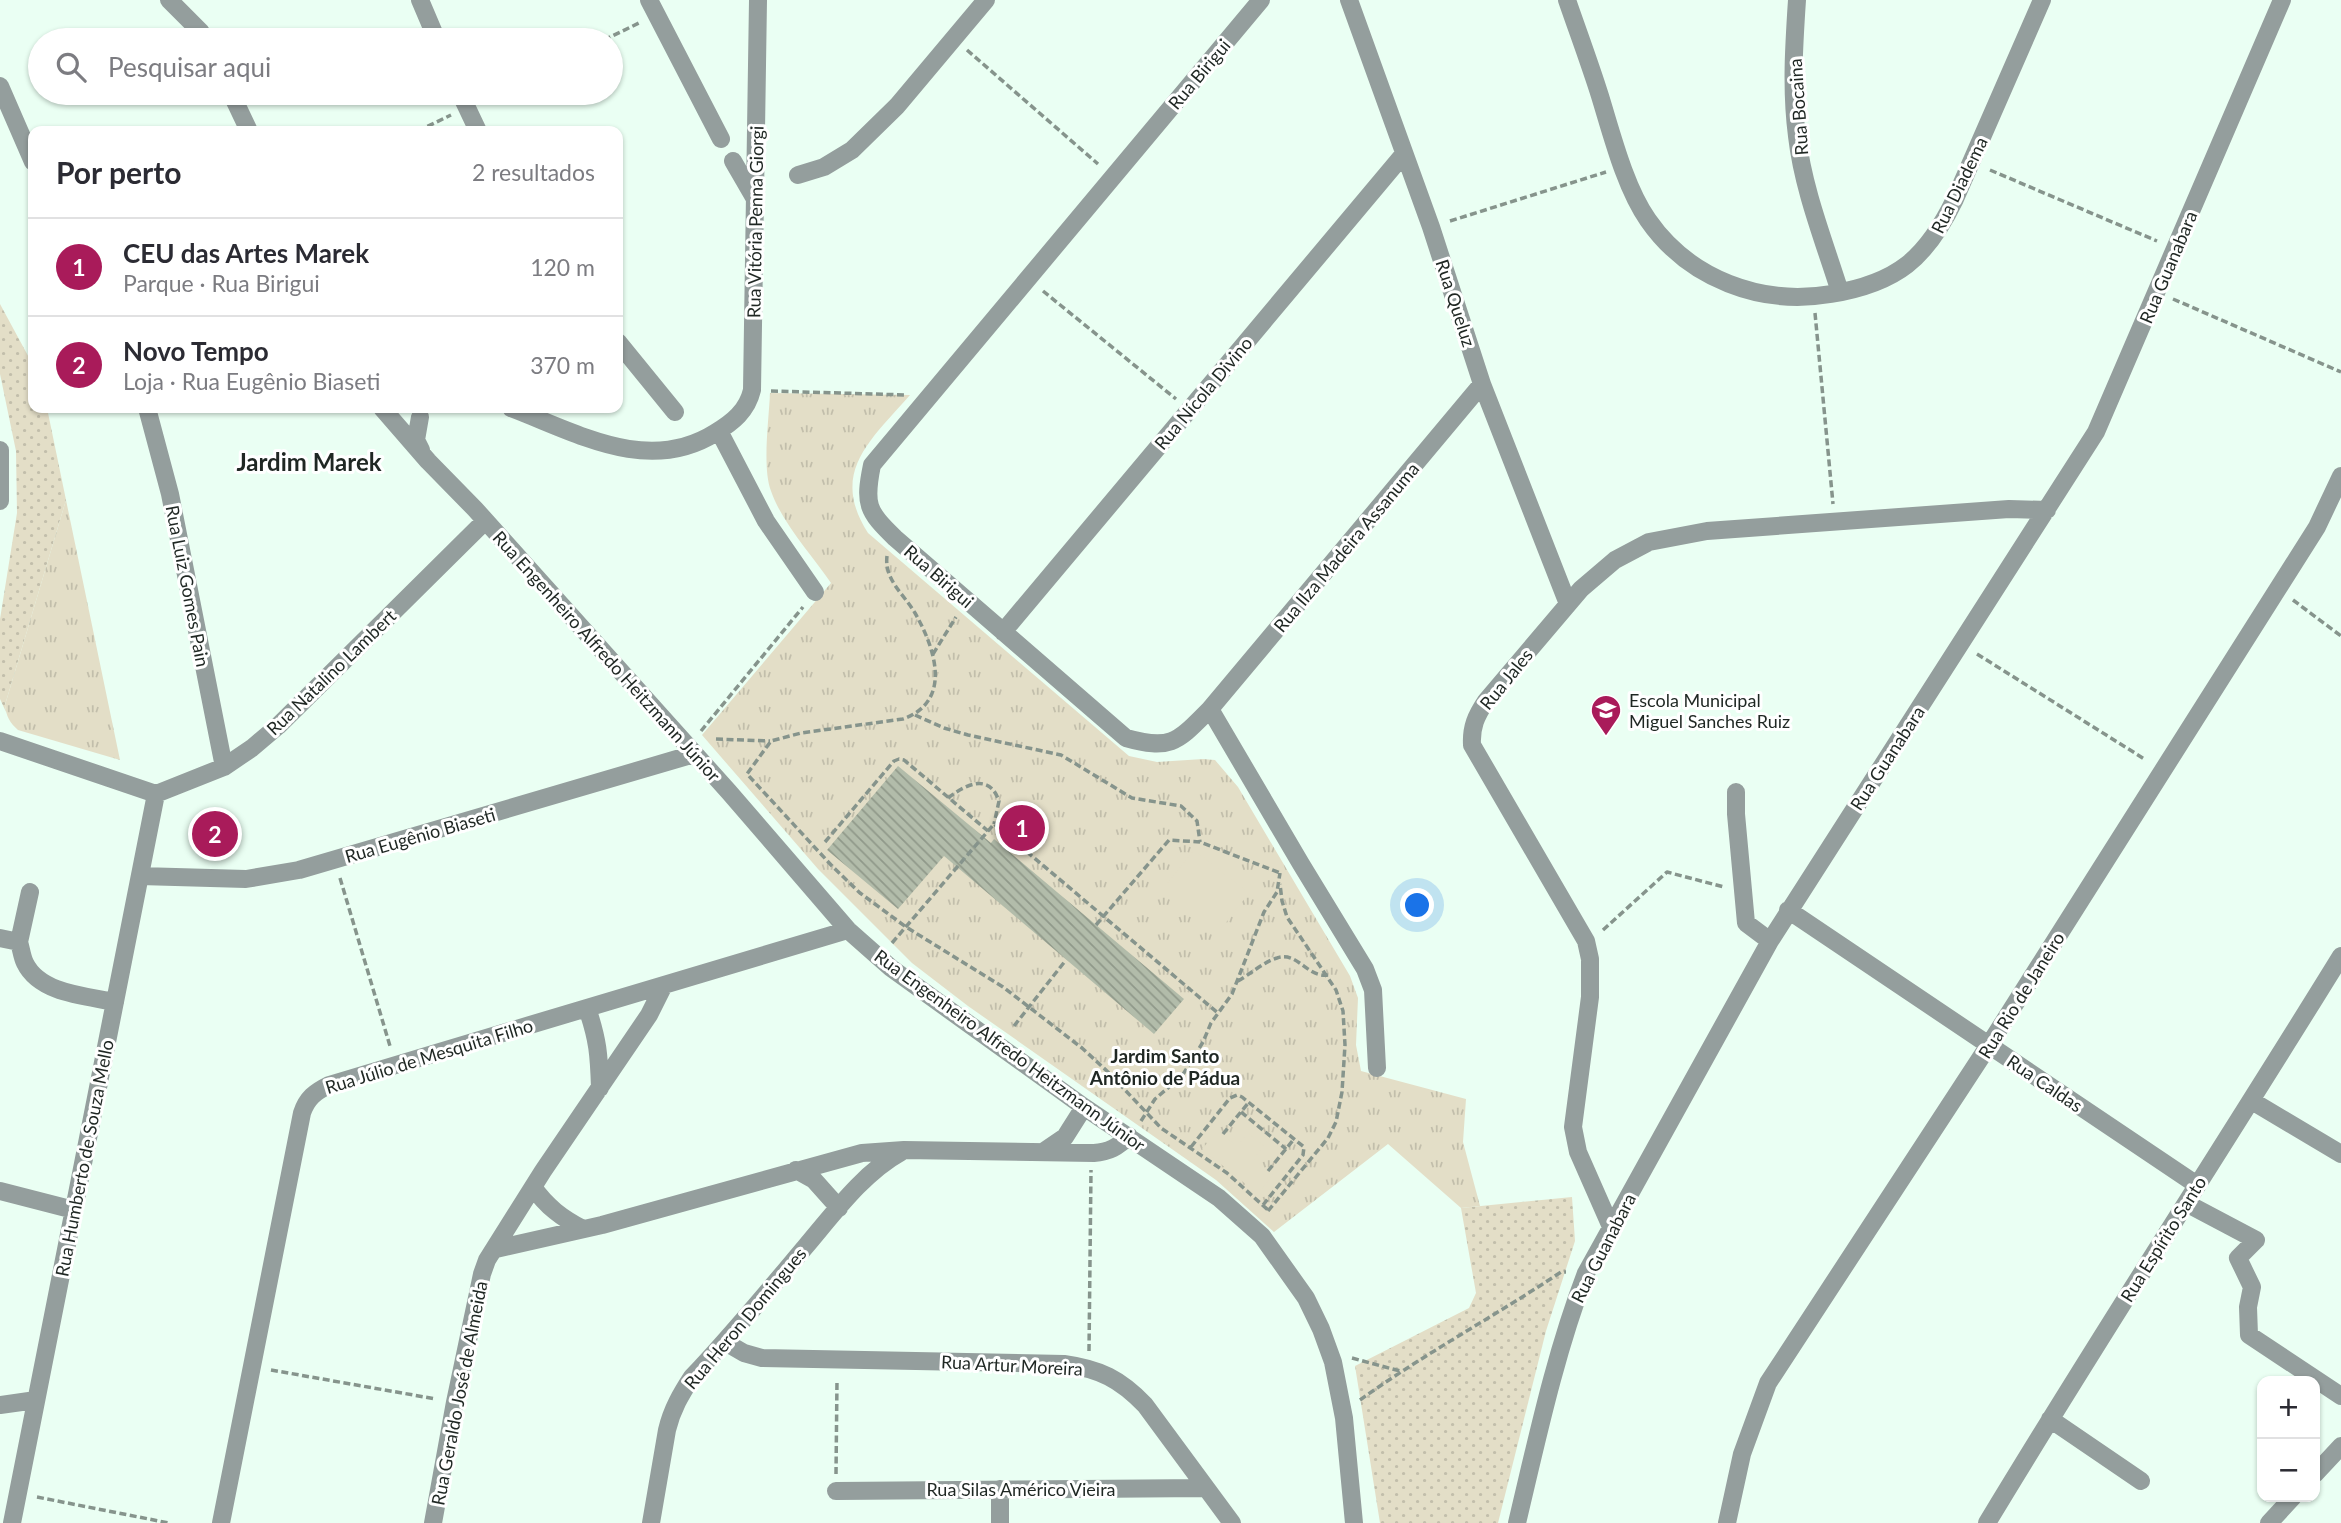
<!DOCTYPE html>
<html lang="pt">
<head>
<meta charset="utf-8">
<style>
	:root { --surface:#fff; --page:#f2f2f3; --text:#2b2b33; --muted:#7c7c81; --line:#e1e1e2; --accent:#a91b5a }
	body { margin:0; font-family:Lato,sans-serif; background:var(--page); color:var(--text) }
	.controls { position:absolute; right:21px; bottom:21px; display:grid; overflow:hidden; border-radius:14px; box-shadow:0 2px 5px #0004 }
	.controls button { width:63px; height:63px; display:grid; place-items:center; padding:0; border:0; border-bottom:2px solid var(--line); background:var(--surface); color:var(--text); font:35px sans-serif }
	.you { position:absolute; left:1418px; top:906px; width:24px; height:24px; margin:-18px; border:5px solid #fff; border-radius:50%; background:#1a73e8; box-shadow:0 0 0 10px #1a73e833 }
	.badge { display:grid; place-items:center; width:46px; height:46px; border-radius:50%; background:var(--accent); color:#fff; font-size:23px; font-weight:700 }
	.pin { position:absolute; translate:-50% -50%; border:4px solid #fff; box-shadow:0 2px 7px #0006 }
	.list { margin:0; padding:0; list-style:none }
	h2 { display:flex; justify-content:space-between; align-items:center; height:91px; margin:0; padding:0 28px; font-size:30px }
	h2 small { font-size:23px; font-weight:400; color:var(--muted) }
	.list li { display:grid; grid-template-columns:46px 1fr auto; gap:21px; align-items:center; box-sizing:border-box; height:98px; padding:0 28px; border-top:2px solid var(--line) }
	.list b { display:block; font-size:26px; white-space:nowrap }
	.list p { margin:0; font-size:23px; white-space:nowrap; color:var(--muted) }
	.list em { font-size:23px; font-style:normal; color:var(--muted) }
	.icon { flex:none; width:38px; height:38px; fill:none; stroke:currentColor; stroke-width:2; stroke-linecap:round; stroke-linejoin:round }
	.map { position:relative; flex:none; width:2341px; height:1523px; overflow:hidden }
	.search { position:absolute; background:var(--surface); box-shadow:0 2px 5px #0004; left:28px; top:28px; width:595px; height:77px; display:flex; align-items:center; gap:18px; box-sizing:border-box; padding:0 24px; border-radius:38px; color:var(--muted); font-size:26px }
	.panel { position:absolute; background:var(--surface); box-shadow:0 2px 5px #0004; left:28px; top:126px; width:595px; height:287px; border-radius:14px }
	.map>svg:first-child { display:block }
	.grass { fill:url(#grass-dots) }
	.park { fill:url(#park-tufts) }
	.pitch { fill:#e3dec7 }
	.building { fill:url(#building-back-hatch) }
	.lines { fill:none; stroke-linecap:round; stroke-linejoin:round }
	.path { stroke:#86948c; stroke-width:3.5; stroke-dasharray:7 3.5; stroke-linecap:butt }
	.minor { stroke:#949e9d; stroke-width:18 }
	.labels { text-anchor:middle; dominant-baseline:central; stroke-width:6; stroke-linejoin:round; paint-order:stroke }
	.street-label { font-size:18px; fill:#1f2723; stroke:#fff }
	.poi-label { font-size:18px; fill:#1f2723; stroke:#fff; text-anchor:start }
	.neighbourhood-label { font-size:19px; font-weight:bold; fill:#1f2723; stroke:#fff }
	.district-label { font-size:24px; font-weight:bold; fill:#1f2723; stroke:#fff }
</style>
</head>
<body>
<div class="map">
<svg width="2341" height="1523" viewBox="0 0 2341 1523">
	<defs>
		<pattern id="grass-dots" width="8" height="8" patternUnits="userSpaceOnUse" patternTransform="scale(1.75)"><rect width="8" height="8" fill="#e3dec7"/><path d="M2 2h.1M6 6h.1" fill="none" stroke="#c2beab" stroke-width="1.8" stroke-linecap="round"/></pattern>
		<pattern id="park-tufts" width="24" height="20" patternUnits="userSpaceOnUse" patternTransform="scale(1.75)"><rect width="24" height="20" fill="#e3dec7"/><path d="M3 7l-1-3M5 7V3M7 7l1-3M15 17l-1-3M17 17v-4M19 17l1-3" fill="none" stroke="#c2beab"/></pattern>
		<pattern id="building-back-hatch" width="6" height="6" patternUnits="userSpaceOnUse" patternTransform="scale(1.75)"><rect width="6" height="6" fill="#b2bcaa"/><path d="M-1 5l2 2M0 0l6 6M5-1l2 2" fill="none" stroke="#90998a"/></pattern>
	</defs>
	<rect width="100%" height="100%" fill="#eafff3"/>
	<path class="grass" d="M 0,304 L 33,365 L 33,408 L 47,408 L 66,500 L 5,705 L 6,712 L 0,699 L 0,619 L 17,513 L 16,451 L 0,374 Z
		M 1572,1197 L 1575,1241 L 1546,1331 L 1498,1523 L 1380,1523 L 1355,1366 L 1469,1308 L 1476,1293 L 1461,1208 Z"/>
	<path class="park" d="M 770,393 L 910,395 C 871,440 829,472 868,533 L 1129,756 L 1157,762 L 1203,759 L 1215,760 L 1238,787 L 1350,976 L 1358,998 L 1356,1045 L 1361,1071 L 1466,1099 L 1463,1142 L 1480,1206 L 1461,1208 L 1388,1144 L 1274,1232 L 1216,1180 L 968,1006 L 912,963 L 818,869 L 702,735 L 831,583 C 812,555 782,523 771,491 C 762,468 769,419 770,393 Z
		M 66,500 L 120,760 L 18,730 C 10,723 6,716 5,705 Z"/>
	<path class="pitch" d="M 1194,850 L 1249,893 L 1221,929 L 1166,885 Z
		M 1218,1131 L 1237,1146 L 1248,1133 L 1264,1146 L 1253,1159 L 1273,1175 L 1258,1194 L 1202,1149 Z"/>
	<path class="building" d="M 898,766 L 991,843 L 994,839 L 1184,999 L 1154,1034 L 944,856 L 898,909 L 827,850 Z"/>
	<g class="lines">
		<path class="path" d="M 604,40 L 639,23
			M 967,50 L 1098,164
			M 483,100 L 497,93
			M 418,131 L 451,115
			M 1990,170 L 2157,241
			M 1450,221 L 1606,172
			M 1043,291 L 1176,399
			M 2173,299 L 2341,372
			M 1815,313 L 1833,504
			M 771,391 L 907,395
			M 887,556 C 884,580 904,594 915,613 C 935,648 953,701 903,719 L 801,733 L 771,741 L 747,774 L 832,866 L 860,893 L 906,927 L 1003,987 L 1082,1048 L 1108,1072 L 1161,1128 L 1227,1173 L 1268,1210
			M 2293,600 L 2341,636
			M 933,654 L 956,617
			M 1977,654 L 2146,760
			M 915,715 L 944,728 L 968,735 L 1061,755 L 1132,798 L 1181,806 L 1197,821 L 1200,842
			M 701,731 L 803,607
			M 716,739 L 770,741
			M 948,798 C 965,785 989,772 999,801 L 994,824
			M 825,842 L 894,761 L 899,759 L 904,760 L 988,831
			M 340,878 L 390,1046
			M 1096,925 L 1169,840 L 1200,842 L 1280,873
			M 1603,930 L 1667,872 L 1724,887
			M 892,943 L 994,824 L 1218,1013
			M 1238,981 C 1249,975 1265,961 1277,958 C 1298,951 1307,978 1328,975
			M 1014,1026 L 1066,960
			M 1241,1112 L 1286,1149
			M 1141,1121 L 1155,1099 L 1182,1076 L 1203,1042 L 1211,1023 L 1232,994 L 1264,912 L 1277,892 L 1280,873
			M 1223,1134 L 1249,1102
			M 1191,1147 L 1230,1098 L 1237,1095 L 1242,1097 L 1304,1147 L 1303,1155 L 1263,1205
			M 1268,1171 L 1294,1139
			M 1268,1211 L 1328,1138 L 1336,1122 L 1342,1092 L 1345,1045 L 1343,1011 L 1336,990 L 1287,917 L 1282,901 L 1280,884
			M 1089,1351 L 1091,1170
			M 1352,1358 L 1400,1371
			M 271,1370 L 436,1399
			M 1360,1400 C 1424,1354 1495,1316 1561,1272 L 1566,1272
			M 836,1474 L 837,1380
			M 37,1497 L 169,1523"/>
		<path class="minor" d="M 169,0 L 201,32
			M 420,0 L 437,40
			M 649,0 L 721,139
			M 1261,0 L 872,465 C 864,504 867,511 895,538 L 1126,738 C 1172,751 1178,741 1210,709 L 1301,864 L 1365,969 L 1373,990 L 1377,1068
			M 1349,0 L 1431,227 L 1482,384 L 1568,604
			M 1567,0 C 1578,32 1590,64 1600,96 C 1612,135 1625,187 1648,220 C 1689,279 1761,306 1831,294 C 1897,283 1926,259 1955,199 L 2042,0
			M 1797,0 C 1794,45 1791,90 1797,136 C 1803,189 1824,241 1840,292
			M 0,86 L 33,162
			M 231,93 L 249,131
			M 460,93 L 478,131
			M 733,161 L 755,199
			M 798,175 L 824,167 L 852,150 L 897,106 L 986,0
			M 618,342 L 675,412
			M 147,408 L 170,494 L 224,767
			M 382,408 L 428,461 L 475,509 L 729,792 L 848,930 L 891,968 L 1084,1107 L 1219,1198 L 1262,1236 L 1306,1298 L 1321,1329 L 1333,1362 L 1344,1418 L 1354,1523
			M 511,408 C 577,433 648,475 715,433 C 733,422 747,411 752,390 L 758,0
			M 420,417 L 416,440 L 421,450
			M 719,431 L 766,521 L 815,592
			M 0,450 L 0,501
			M 1003,632 L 1403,155
			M 1210,709 L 1482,384
			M 0,741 L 156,794
			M 1736,792 L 1736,814 L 1746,923 L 1770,941
			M 156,794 L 224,767 L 252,748 L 278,726 L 485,521
			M 140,876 L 246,879 L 299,870 L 694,754
			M 1788,910 L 2197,1185
			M 0,938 L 19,942 C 21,948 22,957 25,963 C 40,994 87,996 115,1002
			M 19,942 L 30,892
			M 587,1008 C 598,1040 599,1055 600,1088
			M 2252,1101 L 2341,1154
			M 1043,1152 L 1065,1137 L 1084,1107
			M 796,1170 L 814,1180 L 839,1208
			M 533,1187 C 547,1207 562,1218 583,1229
			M 0,1191 L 74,1210
			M 2186,1203 L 2256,1240 L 2238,1258 L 2252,1287 L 2248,1307 L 2249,1335 L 2341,1396
			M 1611,1227 L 1578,1152 L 1573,1127 L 1590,997 L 1590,959 L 1586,941 L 1472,745 C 1471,727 1476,716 1486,701 L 1581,589 L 1615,560 L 1649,542 L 1707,531 L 2009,509 L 2047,510
			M 496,1249 L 602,1225 L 862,1153 L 904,1150 L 1094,1153 C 1109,1152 1118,1147 1129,1136
			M 725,1342 L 744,1353 L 762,1358 L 1064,1364 C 1100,1369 1120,1379 1145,1405 L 1232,1523
			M 0,1405 L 36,1400
			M 2050,1419 L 2141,1481
			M 2315,1474 L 2341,1446
			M 1000,1489 L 1000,1523
			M 836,1491 L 1206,1488
			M 12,1523 L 156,794
			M 221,1523 L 302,1113 C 307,1098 315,1092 329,1085 L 848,930
			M 433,1523 L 455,1402 L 482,1274 L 487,1260 L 543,1171 L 649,1015 L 664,985
			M 651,1523 L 667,1430 C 672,1409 681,1394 692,1377 C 732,1335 769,1290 806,1246 C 834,1213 863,1173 901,1152
			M 1517,1523 C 1537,1439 1555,1354 1586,1273 L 1770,941 L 2096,432 L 2282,0
			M 1727,1523 L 1742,1454 L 1768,1383 L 1989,1045 L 2317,527 L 2341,476
			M 1987,1523 C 2102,1332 2224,1146 2341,956
			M 2269,1523 L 2293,1497"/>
	</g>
	<defs>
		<g id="school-pin" transform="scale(1.575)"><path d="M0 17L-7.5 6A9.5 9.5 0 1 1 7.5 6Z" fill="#a91b5a" stroke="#fff"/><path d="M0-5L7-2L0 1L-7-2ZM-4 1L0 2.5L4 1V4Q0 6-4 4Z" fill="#fff"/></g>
	</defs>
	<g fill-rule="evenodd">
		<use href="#school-pin" x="1606" y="710"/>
	</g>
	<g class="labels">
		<g class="street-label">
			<text transform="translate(1199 74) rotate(-50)">Rua Birigui</text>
			<text transform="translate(1798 107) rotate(-94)">Rua Bocaina</text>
			<text transform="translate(1959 185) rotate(-64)">Rua Diadema</text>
			<text transform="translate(755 222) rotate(-89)">Rua Vitória Penna Giorgi</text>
			<text transform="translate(2168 267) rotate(-67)">Rua Guanabara</text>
			<text transform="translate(1456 303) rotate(72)">Rua Queluz</text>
			<text transform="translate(1203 393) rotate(-50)">Rua Nícola Divino</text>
			<text transform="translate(1346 547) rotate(-50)">Rua Ilza Madeira Assanuma</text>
			<text transform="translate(939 576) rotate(41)">Rua Birigui</text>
			<text transform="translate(188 586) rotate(79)">Rua Luiz Gomes Pain</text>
			<text transform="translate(607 656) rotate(48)">Rua Engenheiro Alfredo Heitzmann Júnior</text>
			<text transform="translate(331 672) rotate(-44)">Rua Natalino Lambert</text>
			<text transform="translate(1506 679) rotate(-51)">Rua Jales</text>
			<text transform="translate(1887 758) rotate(-57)">Rua Guanabara</text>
			<text transform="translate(420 835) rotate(-16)">Rua Eugênio Biaseti</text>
			<text transform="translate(2021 995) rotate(-58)">Rua Rio de Janeiro</text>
			<text transform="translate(1010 1050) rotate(36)">Rua Engenheiro Alfredo Heitzmann Júnior</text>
			<text transform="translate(429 1056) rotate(-17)">Rua Júlio de Mesquita Filho</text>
			<text transform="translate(2045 1083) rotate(34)">Rua Caldas</text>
			<text transform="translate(84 1158) rotate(-79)">Rua Humberto de Souza Mello</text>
			<text transform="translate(2163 1239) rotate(-58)">Rua Espírito Santo</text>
			<text transform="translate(1603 1248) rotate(-63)">Rua Guanabara</text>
			<text transform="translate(745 1318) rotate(-50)">Rua Heron Domingues</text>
			<text transform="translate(1012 1365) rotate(3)">Rua Artur Moreira</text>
			<text transform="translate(459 1393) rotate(-79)">Rua Geraldo José de Almeida</text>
			<text x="1021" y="1489">Rua Silas Américo Vieira</text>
		</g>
		<g class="poi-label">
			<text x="1629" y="700">Escola Municipal<tspan x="1629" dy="21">Miguel Sanches Ruiz</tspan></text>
		</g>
		<g class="neighbourhood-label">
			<text x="1165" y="1055">Jardim Santo<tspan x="1165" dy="22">Antônio de Pádua</tspan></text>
		</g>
		<g class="district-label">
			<text x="309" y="461">Jardim Marek</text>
		</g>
	</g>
</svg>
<div class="controls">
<button>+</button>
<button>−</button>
</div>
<div class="you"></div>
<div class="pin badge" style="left:1022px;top:828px">1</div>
<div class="pin badge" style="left:215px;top:834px">2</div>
<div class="search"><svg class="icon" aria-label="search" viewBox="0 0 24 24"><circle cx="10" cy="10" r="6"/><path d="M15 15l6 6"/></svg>Pesquisar aqui</div>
<section class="panel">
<h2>Por perto<small>2 resultados</small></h2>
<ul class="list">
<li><span class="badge">1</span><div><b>CEU das Artes Marek</b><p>Parque · Rua Birigui</p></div><em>120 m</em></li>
<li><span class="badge">2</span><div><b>Novo Tempo</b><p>Loja · Rua Eugênio Biaseti</p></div><em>370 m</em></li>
</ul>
</section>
</div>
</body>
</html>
